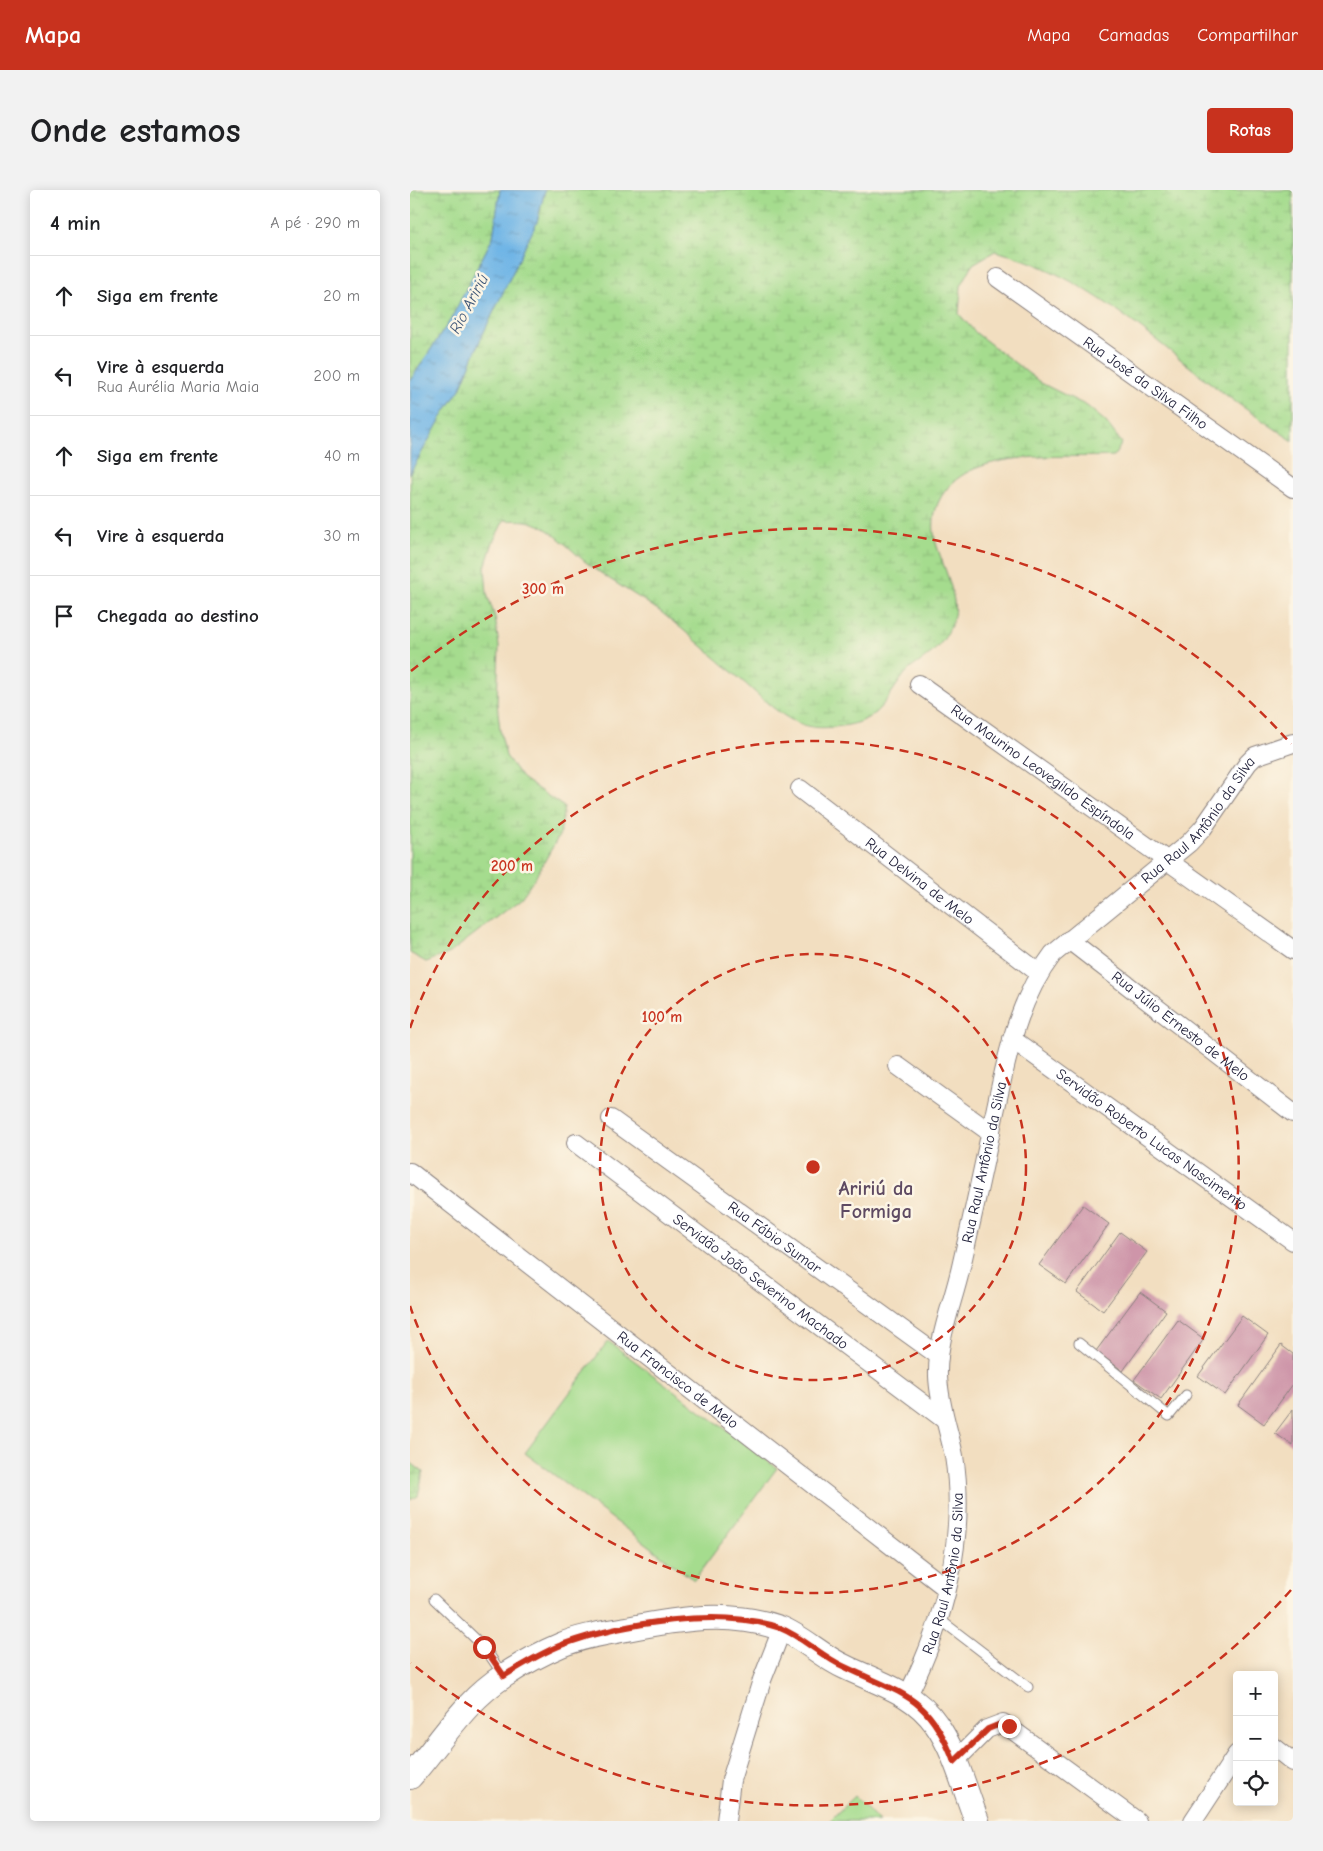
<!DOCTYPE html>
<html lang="pt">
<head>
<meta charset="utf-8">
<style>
	:root { --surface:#fff; --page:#f2f2f2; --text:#202124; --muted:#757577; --line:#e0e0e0; --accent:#c8321e }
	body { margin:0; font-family:"Comic Neue",sans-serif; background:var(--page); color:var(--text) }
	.controls { position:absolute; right:15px; bottom:15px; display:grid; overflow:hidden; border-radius:5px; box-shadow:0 2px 12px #0003 }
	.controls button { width:45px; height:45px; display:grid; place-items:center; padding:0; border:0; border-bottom:1px solid var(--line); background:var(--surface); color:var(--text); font:25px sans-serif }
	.stop { position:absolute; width:15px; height:15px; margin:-11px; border:4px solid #c8321e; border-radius:50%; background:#fff }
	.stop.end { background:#c8321e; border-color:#fff; box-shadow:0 1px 5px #0008 }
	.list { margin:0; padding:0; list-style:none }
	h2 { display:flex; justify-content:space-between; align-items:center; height:65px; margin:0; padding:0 20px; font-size:21px }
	h2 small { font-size:16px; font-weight:400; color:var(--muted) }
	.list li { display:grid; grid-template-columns:32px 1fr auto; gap:15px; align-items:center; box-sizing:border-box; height:80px; padding:0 20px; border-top:1px solid var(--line) }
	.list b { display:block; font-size:19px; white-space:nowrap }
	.list p { margin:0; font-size:16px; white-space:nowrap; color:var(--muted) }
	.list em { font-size:16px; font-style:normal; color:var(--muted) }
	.icon { flex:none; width:28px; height:28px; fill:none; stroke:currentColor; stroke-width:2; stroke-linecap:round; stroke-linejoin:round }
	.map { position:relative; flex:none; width:883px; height:1631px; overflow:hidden; border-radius:5px }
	header { display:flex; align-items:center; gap:30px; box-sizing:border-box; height:70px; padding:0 25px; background:var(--accent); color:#fff }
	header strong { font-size:24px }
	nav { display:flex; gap:28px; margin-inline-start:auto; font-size:18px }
	.intro { display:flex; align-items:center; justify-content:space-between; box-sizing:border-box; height:120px; padding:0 30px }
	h1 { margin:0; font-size:35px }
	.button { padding:12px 22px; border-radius:5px; background:var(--accent); color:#fff; font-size:18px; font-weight:700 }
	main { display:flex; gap:30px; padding:0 30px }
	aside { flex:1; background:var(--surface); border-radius:5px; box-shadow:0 2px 12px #0003 }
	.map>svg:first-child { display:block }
	.green { fill:#a5dc8e; stroke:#647f64 }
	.wetland { fill:url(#wetland-marsh); stroke:#647f64 }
	.water { fill:url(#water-ripples); stroke:#496c90 }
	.building { fill:#ce95a9 }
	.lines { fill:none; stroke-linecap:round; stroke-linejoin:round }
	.lane-casing { stroke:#8a807e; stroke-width:11 }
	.street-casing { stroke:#8a807e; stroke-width:20 }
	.secondary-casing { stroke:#8a807e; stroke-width:26 }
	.lane { stroke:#fff; stroke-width:9 }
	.street { stroke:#fff; stroke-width:18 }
	.secondary { stroke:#fff; stroke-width:24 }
	.route { stroke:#c8321e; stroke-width:6 }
	.ring { fill:none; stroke:#c8321e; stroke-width:2.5; stroke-dasharray:9 6 }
	.labels { text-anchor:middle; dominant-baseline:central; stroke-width:5; stroke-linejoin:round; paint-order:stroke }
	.street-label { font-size:15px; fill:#22223b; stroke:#fcf5e5 }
	.water-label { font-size:16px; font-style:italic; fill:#3d5577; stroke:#fcf5e5 }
	.district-label { font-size:20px; font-weight:bold; fill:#5e4a62; stroke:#fcf5e5 }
	.centre { fill:#c8321e; stroke:#fcf5e5; stroke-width:2.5 }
	.ring-label { font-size:15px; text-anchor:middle; font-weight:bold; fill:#c8321e; stroke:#fcf5e5; stroke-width:5; stroke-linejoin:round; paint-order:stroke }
</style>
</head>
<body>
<header>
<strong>Mapa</strong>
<nav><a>Mapa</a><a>Camadas</a><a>Compartilhar</a></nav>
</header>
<div class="intro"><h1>Onde estamos</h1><a class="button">Rotas</a></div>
<main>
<aside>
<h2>4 min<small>A pé · 290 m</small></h2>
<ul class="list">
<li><svg class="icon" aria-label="ahead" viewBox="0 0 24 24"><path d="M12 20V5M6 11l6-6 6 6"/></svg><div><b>Siga em frente</b></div><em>20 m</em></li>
<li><svg class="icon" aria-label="left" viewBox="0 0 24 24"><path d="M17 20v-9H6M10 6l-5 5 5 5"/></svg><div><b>Vire à esquerda</b><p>Rua Aurélia Maria Maia</p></div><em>200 m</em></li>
<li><svg class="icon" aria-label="ahead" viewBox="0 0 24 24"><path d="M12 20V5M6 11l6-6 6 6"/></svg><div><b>Siga em frente</b></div><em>40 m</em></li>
<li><svg class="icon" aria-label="left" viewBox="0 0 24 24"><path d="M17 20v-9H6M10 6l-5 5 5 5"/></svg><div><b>Vire à esquerda</b></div><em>30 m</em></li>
<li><svg class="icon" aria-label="arrive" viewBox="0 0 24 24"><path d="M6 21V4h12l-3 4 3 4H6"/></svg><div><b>Chegada ao destino</b></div></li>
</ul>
</aside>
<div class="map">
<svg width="883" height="1631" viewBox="0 0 883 1631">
	<defs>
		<pattern id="wetland-marsh" width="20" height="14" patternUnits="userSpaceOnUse" patternTransform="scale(1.25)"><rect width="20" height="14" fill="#a5dc8e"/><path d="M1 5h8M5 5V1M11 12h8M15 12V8" fill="none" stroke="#8ebc7b"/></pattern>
		<pattern id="water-ripples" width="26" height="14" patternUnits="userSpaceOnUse" patternTransform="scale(1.25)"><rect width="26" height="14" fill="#70b5e6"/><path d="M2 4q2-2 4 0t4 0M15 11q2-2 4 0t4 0" fill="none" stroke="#5c93bc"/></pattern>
	</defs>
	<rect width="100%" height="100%" fill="#fcf5e5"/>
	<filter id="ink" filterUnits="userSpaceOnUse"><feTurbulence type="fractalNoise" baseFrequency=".02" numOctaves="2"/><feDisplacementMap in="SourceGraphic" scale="10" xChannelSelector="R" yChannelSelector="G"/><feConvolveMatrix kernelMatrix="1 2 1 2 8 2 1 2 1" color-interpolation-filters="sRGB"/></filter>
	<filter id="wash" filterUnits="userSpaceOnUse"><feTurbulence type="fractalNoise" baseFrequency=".0096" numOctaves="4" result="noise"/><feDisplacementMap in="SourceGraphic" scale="20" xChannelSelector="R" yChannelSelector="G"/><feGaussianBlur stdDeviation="1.12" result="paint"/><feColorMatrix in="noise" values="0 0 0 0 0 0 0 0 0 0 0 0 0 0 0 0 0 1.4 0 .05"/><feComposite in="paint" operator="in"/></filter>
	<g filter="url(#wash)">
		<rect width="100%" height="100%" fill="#f2dec0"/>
		<path class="green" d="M 198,1151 L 367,1278 L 284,1390 L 115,1263 Z
			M 445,1606 L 469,1631 L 419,1631 Z"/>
		<path class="wetland" d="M 0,0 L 90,0 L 83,47 L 41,129 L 0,191 Z
			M 135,0 L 883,0 L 883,251 C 858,234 833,218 808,199 C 739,146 672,82 585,61 L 563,74 L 551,96 L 549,124 L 566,143 L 631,193 L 677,216 L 696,232 L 712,253 L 704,266 C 652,269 556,255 529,311 C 523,323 522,340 526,353 C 532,374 550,409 543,430 C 537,448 527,460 511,471 C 506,475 498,479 494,485 C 471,516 468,533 424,537 C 416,538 405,538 397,536 C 372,530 348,504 329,488 C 303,466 278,443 251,422 C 229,406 203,393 181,376 C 161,362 141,335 116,331 C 109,330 101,331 94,330 L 83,352 L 75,377 L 77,404 L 85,427 L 89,456 L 87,513 L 90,540 L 96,566 L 112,588 L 154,617 L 150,644 L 125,688 L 111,708 L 40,763 L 16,772 L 0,763 L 0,283 L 34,223 L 50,199 L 71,148 L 127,32 Z
			M 0,1272 L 13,1282 L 8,1306 L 0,1310 Z"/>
		<path class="water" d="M 90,0 L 135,0 L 127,32 L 71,148 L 50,199 L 34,223 L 0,283 L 0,191 L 41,129 L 83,47 Z"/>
		<g id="blocks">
			<path class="building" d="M 673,1015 L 699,1034 L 656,1094 L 629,1075 Z
				M 710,1042 L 737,1062 L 693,1121 L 667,1102 Z
				M 730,1102 L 756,1121 L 713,1181 L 686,1161 Z
				M 832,1126 L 858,1145 L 815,1205 L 788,1186 Z
				M 768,1130 L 794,1149 L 751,1209 L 724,1190 Z
				M 871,1155 L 883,1164 L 883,1194 L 854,1234 L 828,1215 Z
				M 883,1219 L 883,1256 L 865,1243 Z"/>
		</g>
	</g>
	<g filter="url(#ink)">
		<use href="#blocks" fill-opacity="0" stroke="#8a807e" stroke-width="1"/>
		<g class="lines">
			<g class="lane-casing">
				<path id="lane" d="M 669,1153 L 759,1226 L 776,1205
					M 24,1409 L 74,1457 L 93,1485
					M 528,1428 L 618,1497"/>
			</g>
			<g class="street-casing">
				<g id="street">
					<path id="s1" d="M 588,88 L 883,298"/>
					<path id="s2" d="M 509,494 L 883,760"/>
					<path id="s3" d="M 390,599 L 629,783"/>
					<path id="s4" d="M 659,750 L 883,923"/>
					<path id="s5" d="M 602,849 L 883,1051"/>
					<path d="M 488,876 L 581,943"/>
					<path id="s6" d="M 201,929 L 529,1166"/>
					<path id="s7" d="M 166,953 L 535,1230"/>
					<path id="s8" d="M 0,982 L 536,1398"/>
					<path id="s9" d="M 498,1505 C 534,1432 557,1348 544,1266 C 539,1240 529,1214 528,1186 C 527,1149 543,1113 551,1077 C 561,1033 571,989 580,945 C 594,883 603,816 643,764 L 779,653 L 793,638 L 838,573 L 845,566 L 883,553"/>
					<path d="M 864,1557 L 883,1572"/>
					<path d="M 544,1572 L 577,1539 L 593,1533 L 727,1631"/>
					<path d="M 316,1631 L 321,1590 L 352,1490 L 372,1439"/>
					<path d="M 783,1631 L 827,1564"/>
				</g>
			</g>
			<g class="secondary-casing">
				<path id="secondary" d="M 0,1587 C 31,1552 54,1511 95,1485 C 112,1474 132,1463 151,1455 C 172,1446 195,1443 217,1439 C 268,1429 320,1420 370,1438 C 393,1447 412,1467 435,1477 C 468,1493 504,1502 526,1534 C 545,1560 555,1601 567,1631"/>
			</g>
			<use href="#lane" class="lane"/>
			<use href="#street" class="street"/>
			<use href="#secondary" class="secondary"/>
		</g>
	</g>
	<g class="lines" filter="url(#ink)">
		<path class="route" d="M 74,1457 L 94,1486 C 113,1474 133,1462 154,1454 C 213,1433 311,1417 370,1438 C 393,1447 412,1467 435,1477 C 494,1505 519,1506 544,1572 L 578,1539 L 593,1533 L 599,1536"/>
	</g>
	<g class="ring">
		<circle cx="403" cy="977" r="213"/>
		<path d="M0 838A426 426 0 1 1 0 1116"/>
		<path d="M881 1400A638 638 0 0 1 1 1473M1 481A638 638 0 0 1 881 554"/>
	</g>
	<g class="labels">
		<g class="street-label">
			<text stroke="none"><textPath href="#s1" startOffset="181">Rua José da Silva Filho</textPath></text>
			<text stroke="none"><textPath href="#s2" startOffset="152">Rua Maurino Leovegildo Espíndola</textPath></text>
			<text stroke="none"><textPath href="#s9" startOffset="968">Rua Raul Antônio da Silva</textPath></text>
			<text stroke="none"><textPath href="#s3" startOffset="151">Rua Delvina de Melo</textPath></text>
			<text stroke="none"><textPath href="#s4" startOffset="141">Rua Júlio Ernesto de Melo</textPath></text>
			<text stroke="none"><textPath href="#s5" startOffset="172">Servidão Roberto Lucas Nascimento</textPath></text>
			<text stroke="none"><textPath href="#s9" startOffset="548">Rua Raul Antônio da Silva</textPath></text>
			<text stroke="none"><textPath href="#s6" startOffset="202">Rua Fábio Sumar</textPath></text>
			<text stroke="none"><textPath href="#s7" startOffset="231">Servidão João Severino Machado</textPath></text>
			<text stroke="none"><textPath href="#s8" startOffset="339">Rua Francisco de Melo</textPath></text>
			<text stroke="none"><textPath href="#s9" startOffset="128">Rua Raul Antônio da Silva</textPath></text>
		</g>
		<g class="water-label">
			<text transform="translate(59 114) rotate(-62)">Rio Aririú</text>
		</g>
		<g class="district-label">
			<text x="466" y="998">Aririú da<tspan x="466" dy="23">Formiga</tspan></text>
		</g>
	</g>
	<circle cx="403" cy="977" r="8" class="centre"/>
	<g class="ring-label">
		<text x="133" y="404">300 m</text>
		<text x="102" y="681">200 m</text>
		<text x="252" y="832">100 m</text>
	</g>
</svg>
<div class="controls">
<button>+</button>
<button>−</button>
<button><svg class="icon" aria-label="locate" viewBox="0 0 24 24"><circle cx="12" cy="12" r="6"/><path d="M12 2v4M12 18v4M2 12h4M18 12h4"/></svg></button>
</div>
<div class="stop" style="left:74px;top:1457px"></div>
<div class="stop end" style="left:599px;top:1536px"></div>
</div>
</main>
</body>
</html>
